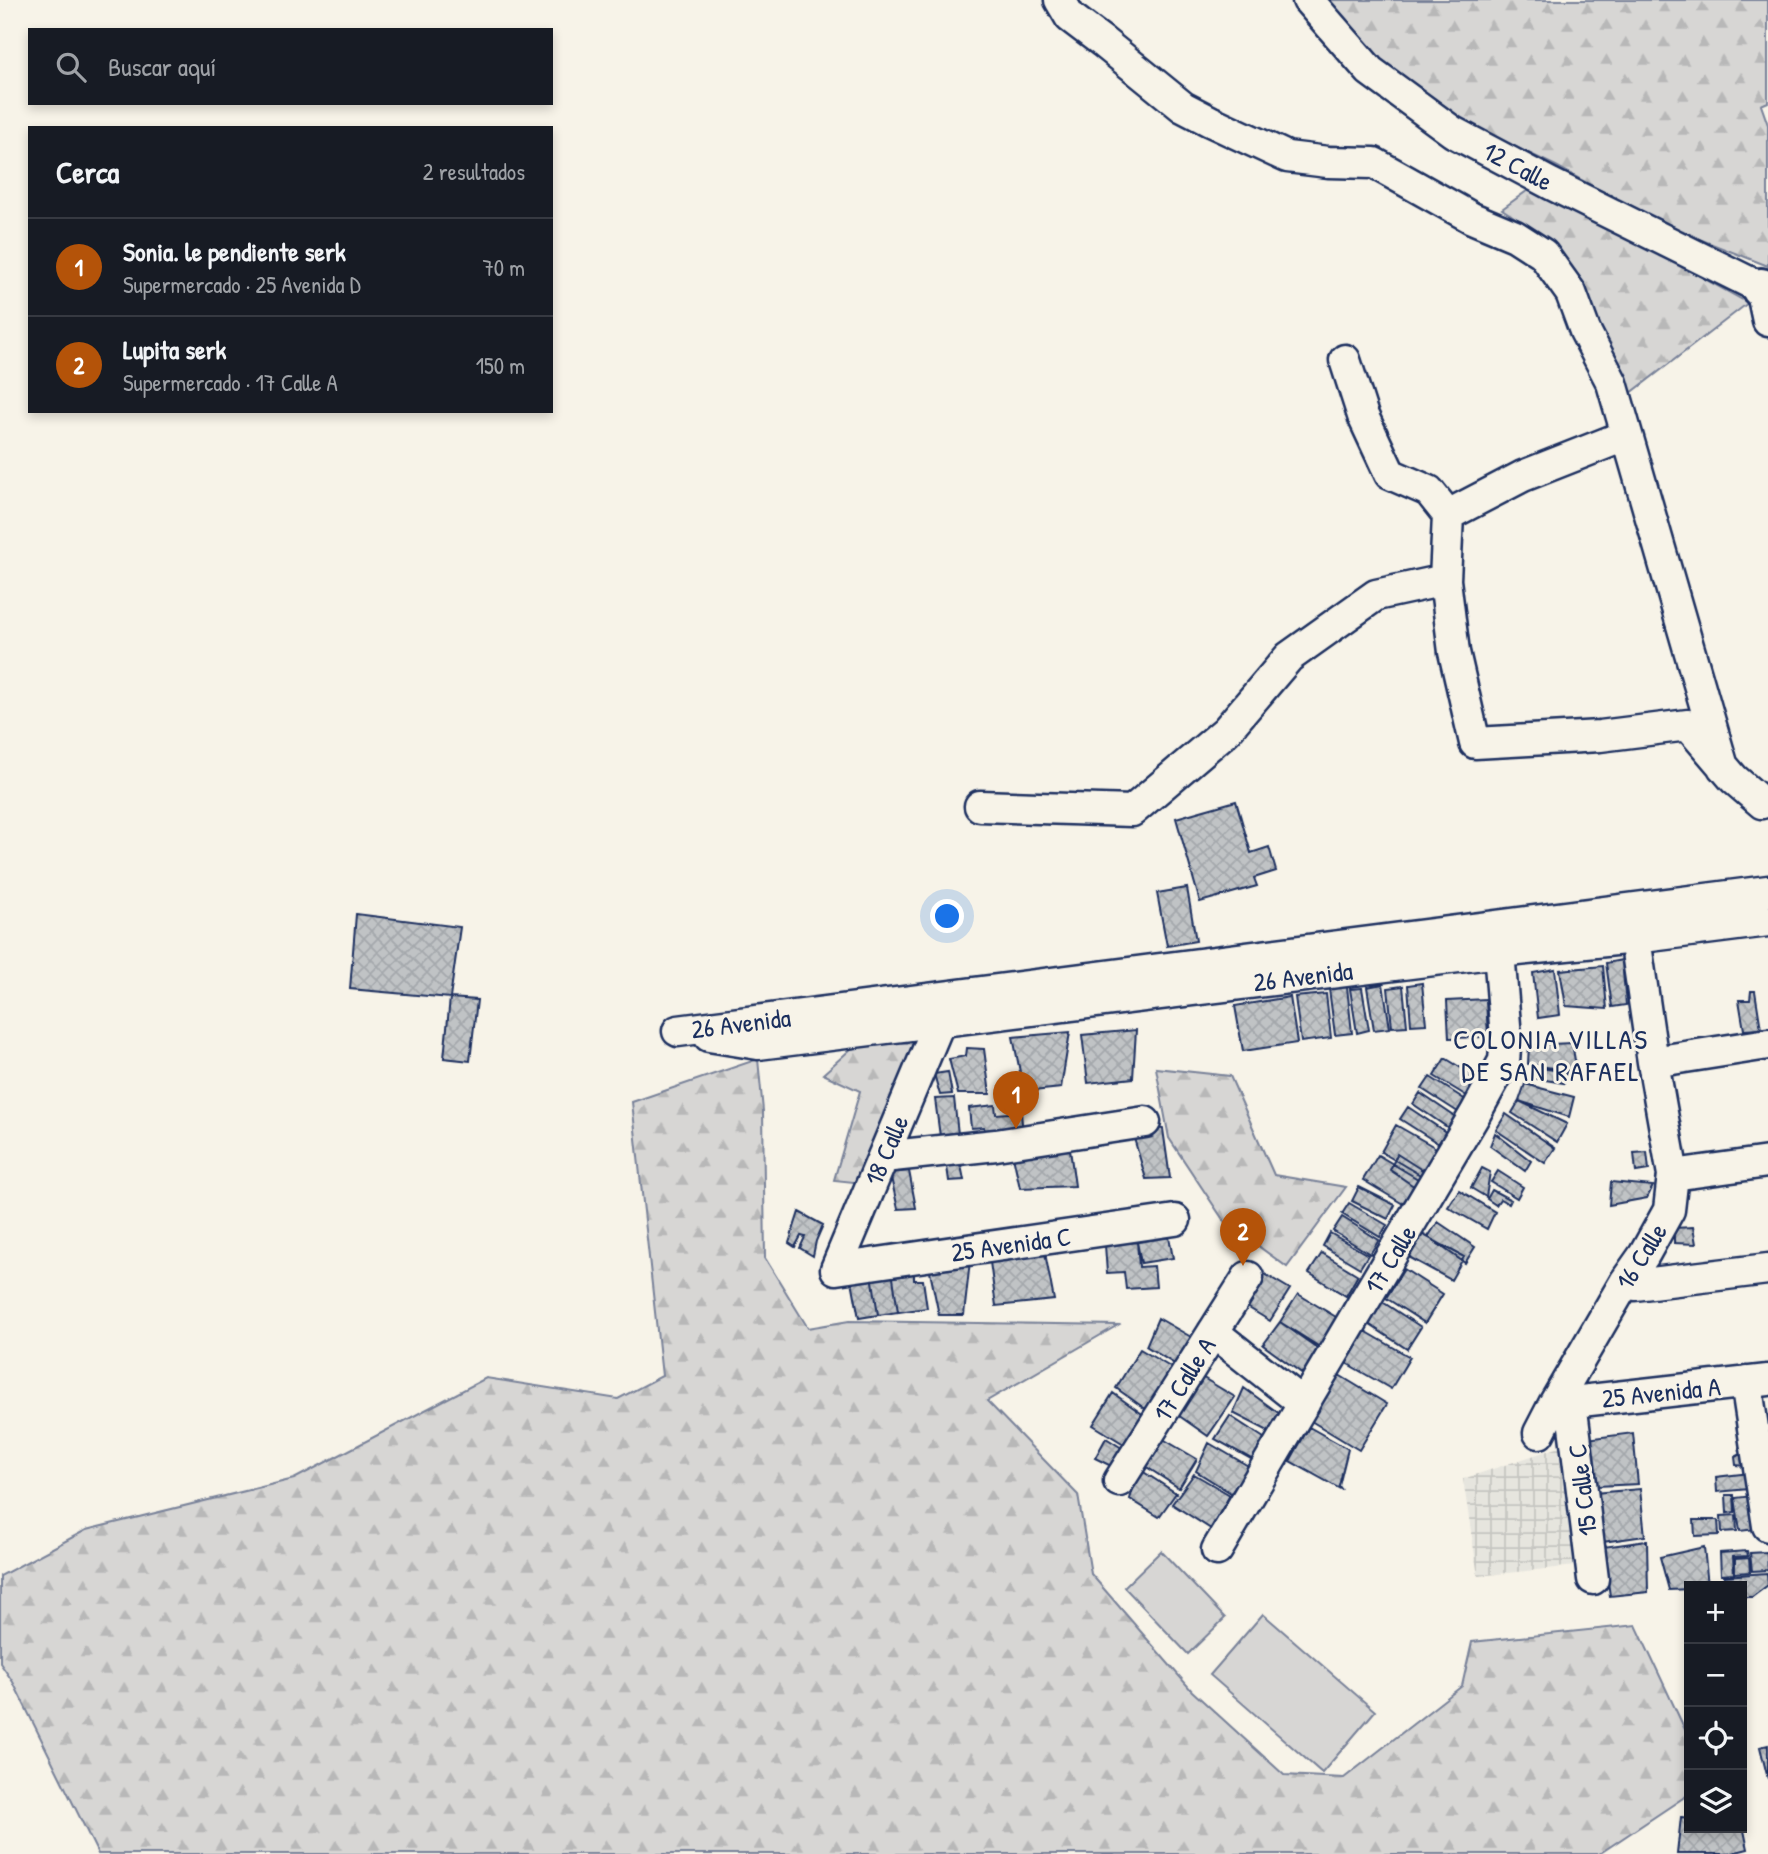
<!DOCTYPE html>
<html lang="es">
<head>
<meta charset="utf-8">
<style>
	:root { --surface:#171b24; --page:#20242c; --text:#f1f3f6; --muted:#9ea1a6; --line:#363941; --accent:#b45309 }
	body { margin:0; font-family:"Patrick Hand",sans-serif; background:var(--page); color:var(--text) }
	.controls { position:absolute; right:21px; bottom:21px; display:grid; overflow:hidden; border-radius:0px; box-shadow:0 4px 10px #0003 }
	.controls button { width:63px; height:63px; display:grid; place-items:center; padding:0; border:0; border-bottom:2px solid var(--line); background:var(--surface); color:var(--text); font:35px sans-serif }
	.you { position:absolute; left:948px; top:917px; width:24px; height:24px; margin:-18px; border:5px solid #fff; border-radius:50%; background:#1a73e8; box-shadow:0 0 0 10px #1a73e833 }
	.badge { display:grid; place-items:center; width:46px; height:46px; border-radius:50%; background:var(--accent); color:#fff; font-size:23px; font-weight:700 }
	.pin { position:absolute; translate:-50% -58px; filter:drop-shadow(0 2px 4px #0008) }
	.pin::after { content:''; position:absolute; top:37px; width:24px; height:21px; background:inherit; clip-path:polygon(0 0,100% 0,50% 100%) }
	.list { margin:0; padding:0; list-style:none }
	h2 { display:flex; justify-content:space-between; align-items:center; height:91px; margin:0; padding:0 28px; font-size:30px }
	h2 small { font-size:23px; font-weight:400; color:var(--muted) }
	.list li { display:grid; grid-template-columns:46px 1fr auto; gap:21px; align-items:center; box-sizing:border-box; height:98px; padding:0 28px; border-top:2px solid var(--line) }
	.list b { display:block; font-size:26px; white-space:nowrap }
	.list p { margin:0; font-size:23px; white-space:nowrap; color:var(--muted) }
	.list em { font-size:23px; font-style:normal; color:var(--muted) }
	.icon { flex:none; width:38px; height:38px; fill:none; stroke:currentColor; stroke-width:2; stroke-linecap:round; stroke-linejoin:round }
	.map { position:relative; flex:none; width:1768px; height:1854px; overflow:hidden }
	.search { position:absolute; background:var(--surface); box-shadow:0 4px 10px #0003; left:28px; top:28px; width:525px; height:77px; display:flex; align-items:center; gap:18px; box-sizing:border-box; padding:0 24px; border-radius:0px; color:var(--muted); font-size:26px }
	.panel { position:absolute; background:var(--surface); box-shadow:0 4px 10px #0003; left:28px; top:126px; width:525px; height:287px; border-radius:0px }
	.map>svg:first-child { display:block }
	.industrial { fill:url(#industrial-grid) }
	.forest { fill:url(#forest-firs); stroke:#798299; stroke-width:2 }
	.park { fill:#d7d6d4; stroke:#798299; stroke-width:2 }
	.building { fill:url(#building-cross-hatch); stroke:#1b2f5e; stroke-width:2 }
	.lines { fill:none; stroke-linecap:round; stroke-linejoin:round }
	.minor-casing { stroke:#1b2f5e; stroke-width:35 }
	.major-casing { stroke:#1b2f5e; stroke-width:44 }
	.minor { stroke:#f7f3e8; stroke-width:30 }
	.major { stroke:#f7f3e8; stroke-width:38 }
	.labels { text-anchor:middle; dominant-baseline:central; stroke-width:6; stroke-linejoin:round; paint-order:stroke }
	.street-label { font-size:26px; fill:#1b2f5e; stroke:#f7f3e8 }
	.neighbourhood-label { font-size:28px; letter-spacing:2px; fill:#1b2f5e; stroke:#f7f3e8 }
</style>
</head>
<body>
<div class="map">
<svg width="1768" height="1854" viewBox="0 0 1768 1854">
	<defs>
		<pattern id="industrial-grid" width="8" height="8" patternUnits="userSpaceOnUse" patternTransform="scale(1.75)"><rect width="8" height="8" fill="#e6e5de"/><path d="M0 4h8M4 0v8" fill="none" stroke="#c5c5c1"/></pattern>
		<pattern id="forest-firs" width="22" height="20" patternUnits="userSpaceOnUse" patternTransform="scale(1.75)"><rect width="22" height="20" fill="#d7d6d4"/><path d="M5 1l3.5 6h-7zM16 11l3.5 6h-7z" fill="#b8b8b8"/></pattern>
		<pattern id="building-cross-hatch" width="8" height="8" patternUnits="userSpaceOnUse" patternTransform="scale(1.75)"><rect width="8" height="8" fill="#c0c3c5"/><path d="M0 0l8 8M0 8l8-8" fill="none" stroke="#a4a8ac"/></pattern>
	</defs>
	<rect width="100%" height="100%" fill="#f7f3e8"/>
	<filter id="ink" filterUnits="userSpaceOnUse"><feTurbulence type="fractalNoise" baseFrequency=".0143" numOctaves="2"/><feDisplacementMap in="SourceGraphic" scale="14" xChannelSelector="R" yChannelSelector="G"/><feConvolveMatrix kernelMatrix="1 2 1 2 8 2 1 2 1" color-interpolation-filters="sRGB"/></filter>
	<g filter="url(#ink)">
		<path class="industrial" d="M 1565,1445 L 1576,1566 L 1478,1576 L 1463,1479 Z"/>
		<path class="forest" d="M 1321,0 L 1768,0 L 1768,102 L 1761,105 L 1768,125 L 1768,266 L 1661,224 L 1556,166 L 1446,114 L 1385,66 Z
			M 1535,185 L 1748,303 L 1631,393 L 1598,350 L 1556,250 L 1531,228 L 1502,209 Z
			M 863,1038 L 918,1044 L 863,1183 L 834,1180 L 860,1091 L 823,1074 Z
			M 758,1059 L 763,1111 L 765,1258 L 808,1328 L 849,1321 L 1118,1325 L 987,1401 L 1078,1495 L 1091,1574 L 1192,1691 L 1284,1775 L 1344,1778 L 1462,1686 L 1472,1642 L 1636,1625 L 1689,1738 L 1689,1794 L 1599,1854 L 98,1854 L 13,1682 L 0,1663 L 0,1576 L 86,1530 L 294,1479 L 486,1378 L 618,1399 L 662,1376 L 632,1102 Z
			M 1156,1068 L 1230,1076 L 1274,1175 L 1346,1187 L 1287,1267 L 1224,1221 L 1169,1138 Z"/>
		<path class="park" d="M 1161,1551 L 1225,1618 L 1188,1654 L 1124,1587 Z
			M 1263,1614 L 1375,1711 L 1322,1773 L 1210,1675 Z"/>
		<path class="building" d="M 1236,801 L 1251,853 L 1269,847 L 1276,871 L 1254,878 L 1257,886 L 1200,902 L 1176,818 Z
			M 1187,888 L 1196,941 L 1167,946 L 1157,893 Z
			M 356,914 L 460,927 L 450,998 L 350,989 Z
			M 1622,960 L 1626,1005 L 1612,1007 L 1606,963 Z
			M 1603,966 L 1607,1009 L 1566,1006 L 1560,970 Z
			M 1555,969 L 1560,1015 L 1538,1018 L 1533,973 Z
			M 1422,983 L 1426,1024 L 1411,1025 L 1408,985 Z
			M 1383,984 L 1390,1028 L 1374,1030 L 1367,987 Z
			M 1403,986 L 1407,1026 L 1392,1027 L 1388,988 Z
			M 1347,987 L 1352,1033 L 1335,1035 L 1329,989 Z
			M 1362,988 L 1369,1030 L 1357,1033 L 1350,989 Z
			M 1751,991 L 1755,991 L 1761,1029 L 1744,1030 L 1739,1000 L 1750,1000 Z
			M 1326,994 L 1331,1038 L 1301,1042 L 1295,997 Z
			M 1290,997 L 1297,1043 L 1243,1051 L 1235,1006 Z
			M 450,998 L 477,1000 L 470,1061 L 444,1058 Z
			M 1486,999 L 1488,1037 L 1449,1038 L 1447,1001 Z
			M 1136,1030 L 1133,1078 L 1088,1083 L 1082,1035 Z
			M 1070,1032 L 1061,1088 L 1024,1092 L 1013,1037 Z
			M 1572,1043 L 1577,1072 L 1528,1064 L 1529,1045 Z
			M 967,1048 L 984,1049 L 990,1094 L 958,1094 L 949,1059 L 966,1056 Z
			M 1445,1058 L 1481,1080 L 1470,1098 L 1434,1076 Z
			M 1535,1067 L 1566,1072 L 1564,1083 L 1533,1078 Z
			M 948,1072 L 952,1094 L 940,1095 L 934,1074 Z
			M 1430,1077 L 1469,1102 L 1461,1114 L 1422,1089 Z
			M 1525,1084 L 1574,1097 L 1569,1117 L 1519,1101 Z
			M 1420,1093 L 1457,1118 L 1450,1129 L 1413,1104 Z
			M 954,1098 L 959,1143 L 941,1144 L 935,1099 Z
			M 1519,1101 L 1567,1124 L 1557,1142 L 1512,1113 Z
			M 995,1105 L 996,1114 L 1021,1112 L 1023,1135 L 986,1139 L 984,1127 L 971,1128 L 969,1108 Z
			M 1408,1107 L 1447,1133 L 1439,1144 L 1400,1119 Z
			M 1506,1114 L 1555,1148 L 1545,1163 L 1496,1130 Z
			M 1396,1125 L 1438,1149 L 1422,1176 L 1381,1152 Z
			M 1145,1126 L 1163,1129 L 1170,1178 L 1146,1179 L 1133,1135 Z
			M 1495,1133 L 1531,1161 L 1525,1171 L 1490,1146 Z
			M 1069,1142 L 1075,1186 L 1020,1188 L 1011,1147 Z
			M 1647,1152 L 1649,1170 L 1636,1172 L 1634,1153 Z
			M 1397,1154 L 1433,1177 L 1424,1193 L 1390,1170 Z
			M 1378,1155 L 1418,1179 L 1403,1204 L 1363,1180 Z
			M 946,1160 L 960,1160 L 964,1180 L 949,1181 Z
			M 1482,1168 L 1490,1172 L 1486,1197 L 1471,1188 Z
			M 909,1171 L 916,1208 L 898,1209 L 890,1173 Z
			M 1498,1171 L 1523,1187 L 1517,1198 L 1491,1182 Z
			M 1611,1182 L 1653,1186 L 1647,1198 L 1609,1205 Z
			M 1359,1187 L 1395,1205 L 1388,1219 L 1352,1201 Z
			M 1459,1190 L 1495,1212 L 1487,1229 L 1448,1207 Z
			M 1492,1190 L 1511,1200 L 1509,1204 L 1500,1199 L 1496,1205 L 1487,1199 Z
			M 1349,1203 L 1387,1225 L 1380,1237 L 1342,1214 Z
			M 799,1212 L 823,1225 L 816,1241 L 813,1256 L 800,1248 L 805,1237 L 801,1236 L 795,1247 L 789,1243 Z
			M 1342,1217 L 1379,1240 L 1370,1254 L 1333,1231 Z
			M 1438,1222 L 1475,1247 L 1465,1263 L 1428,1237 Z
			M 1693,1227 L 1696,1244 L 1674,1243 L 1674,1228 Z
			M 1330,1233 L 1368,1255 L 1360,1268 L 1323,1246 Z
			M 1420,1233 L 1464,1257 L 1451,1280 L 1407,1256 Z
			M 1169,1237 L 1173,1258 L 1141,1263 L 1137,1242 Z
			M 1137,1242 L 1139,1267 L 1154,1266 L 1156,1287 L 1126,1289 L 1124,1272 L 1107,1273 L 1105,1245 Z
			M 1045,1253 L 1054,1300 L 996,1306 L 990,1262 Z
			M 1322,1253 L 1358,1275 L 1346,1296 L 1309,1273 Z
			M 970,1261 L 964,1315 L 939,1315 L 929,1267 Z
			M 891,1264 L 898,1312 L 878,1315 L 871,1267 Z
			M 891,1264 L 905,1273 L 914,1273 L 914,1280 L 923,1280 L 927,1308 L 898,1312 Z
			M 871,1267 L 878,1315 L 859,1318 L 850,1270 Z
			M 1404,1269 L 1443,1294 L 1425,1323 L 1386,1298 Z
			M 1258,1270 L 1290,1289 L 1270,1321 L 1239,1302 Z
			M 1298,1294 L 1341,1320 L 1323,1349 L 1280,1322 Z
			M 1381,1301 L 1421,1327 L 1407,1349 L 1367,1323 Z
			M 1158,1318 L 1198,1341 L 1181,1368 L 1146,1346 Z
			M 1280,1322 L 1320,1350 L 1303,1374 L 1263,1345 Z
			M 1365,1331 L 1410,1357 L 1391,1389 L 1346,1363 Z
			M 1140,1349 L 1180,1373 L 1154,1415 L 1116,1388 Z
			M 1195,1373 L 1235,1397 L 1208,1436 L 1175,1413 Z
			M 1339,1375 L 1387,1404 L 1359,1450 L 1311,1421 Z
			M 1244,1388 L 1280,1414 L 1270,1432 L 1233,1413 Z
			M 1113,1393 L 1152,1421 L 1132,1449 L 1093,1425 Z
			M 1230,1416 L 1264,1438 L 1253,1460 L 1215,1439 Z
			M 1309,1427 L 1348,1449 L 1339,1486 L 1342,1490 L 1290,1461 Z
			M 1633,1433 L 1638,1484 L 1597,1486 L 1586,1439 Z
			M 1158,1436 L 1197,1459 L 1179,1488 L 1142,1464 Z
			M 1106,1438 L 1125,1450 L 1115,1468 L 1095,1458 Z
			M 1209,1443 L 1250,1467 L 1231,1493 L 1196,1471 Z
			M 1755,1454 L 1757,1468 L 1744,1469 L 1745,1466 L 1736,1465 L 1735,1457 L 1739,1455 Z
			M 1139,1469 L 1176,1493 L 1159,1517 L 1130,1499 Z
			M 1758,1472 L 1759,1488 L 1717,1492 L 1716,1477 Z
			M 1194,1474 L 1230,1495 L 1211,1529 L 1172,1504 Z
			M 1640,1489 L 1645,1536 L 1602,1542 L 1594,1493 Z
			M 1726,1495 L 1734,1495 L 1735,1512 L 1727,1513 Z
			M 1761,1495 L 1765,1528 L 1740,1531 L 1735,1498 Z
			M 1736,1515 L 1737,1531 L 1722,1532 L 1721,1516 Z
			M 1694,1520 L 1718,1520 L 1719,1535 L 1695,1536 Z
			M 1647,1541 L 1648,1592 L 1610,1596 L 1603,1547 Z
			M 1704,1547 L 1708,1586 L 1689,1586 L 1689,1589 L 1669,1590 L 1660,1557 Z
			M 1747,1551 L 1748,1556 L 1733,1557 L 1734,1574 L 1721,1575 L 1720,1553 Z
			M 1767,1552 L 1768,1570 L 1752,1571 L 1750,1553 Z
			M 1749,1558 L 1750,1572 L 1735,1573 L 1735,1559 Z
			M 1767,1573 L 1768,1585 L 1752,1597 L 1742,1597 L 1742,1586 L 1725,1586 L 1724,1576 Z
			M 1768,1745 L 1768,1779 L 1760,1747 Z
			M 1681,1817 L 1689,1818 L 1689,1828 L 1742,1828 L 1742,1821 L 1748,1849 L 1728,1854 L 1677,1854 Z"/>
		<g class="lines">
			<g class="minor-casing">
				<path id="minor" d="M 1060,0 L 1070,17 L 1103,42 L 1183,107 L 1210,121 L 1287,157 L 1328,162 L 1374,163 L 1472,218 L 1515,236 L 1543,254 L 1571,293 L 1585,331 L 1612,383 L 1723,767
					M 1308,0 L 1370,71 L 1453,132 L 1551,184 L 1761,288 L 1768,321
					M 1345,360 L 1363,416 L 1390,474 L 1429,491 L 1448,515 L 1523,476 L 1627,435
					M 1445,580 L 1448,515
					M 980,806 L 1132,811 L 1226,731 L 1289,657 L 1376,595 L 1445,580 L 1454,652 L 1475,743 L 1600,736 L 1688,725 L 1734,779 L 1762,803 L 1768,801
					M 940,1021 L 836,1269 L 1175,1220
					M 678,1031 L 1768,891
					M 709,1036 L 758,1044 L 1499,952 L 1635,938 L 1768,921
					M 1653,1062 L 1768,1044
					M 883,1157 L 996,1145 L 1145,1122
					M 1673,1175 L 1768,1162
					M 1625,1282 L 1635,1285 L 1768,1269
					M 1213,1332 L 1304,1404
					M 1746,1382 L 1768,1526
					M 1571,1402 L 1593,1579
					M 1554,1404 L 1768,1380
					M 1539,1433 L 1554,1404 L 1625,1282 L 1644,1255 L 1669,1210 L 1673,1175 L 1653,1062 L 1635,938
					M 1119,1481 L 1248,1277
					M 1217,1550 L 1475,1114 L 1504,1061 L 1506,1037 L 1499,952"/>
			</g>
			<g class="major-casing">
				<path id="major" d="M 1761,288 L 1768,292"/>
			</g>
			<use href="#minor" class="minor"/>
			<use href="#major" class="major"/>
		</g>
	</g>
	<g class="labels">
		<g class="street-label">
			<text transform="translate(1518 166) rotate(28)">12 Calle</text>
			<text transform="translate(1303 976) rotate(-7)">26 Avenida</text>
			<text transform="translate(741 1023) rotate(-7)">26 Avenida</text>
			<text transform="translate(886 1150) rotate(-67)">18 Calle</text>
			<text transform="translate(1011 1244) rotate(-8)">25 Avenida C</text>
			<text transform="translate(1641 1256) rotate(-58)">16 Calle</text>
			<text transform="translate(1390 1259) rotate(-59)">17 Calle</text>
			<text transform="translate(1184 1379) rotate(-58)">17 Calle A</text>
			<text transform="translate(1661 1392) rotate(-6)">25 Avenida A</text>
			<text transform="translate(1582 1490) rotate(-97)">15 Calle C</text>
		</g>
		<g class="neighbourhood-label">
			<text x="1551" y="1039">COLONIA VILLAS<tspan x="1551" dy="32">DE SAN RAFAEL</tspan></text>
		</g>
	</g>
</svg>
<div class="controls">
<button>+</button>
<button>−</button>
<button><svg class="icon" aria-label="locate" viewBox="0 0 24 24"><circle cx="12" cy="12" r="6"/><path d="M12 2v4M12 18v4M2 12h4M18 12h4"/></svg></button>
<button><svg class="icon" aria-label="layers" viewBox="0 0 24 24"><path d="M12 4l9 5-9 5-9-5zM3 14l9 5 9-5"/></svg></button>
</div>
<div class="you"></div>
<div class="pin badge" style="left:1016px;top:1129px">1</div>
<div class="pin badge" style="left:1243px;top:1266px">2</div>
<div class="search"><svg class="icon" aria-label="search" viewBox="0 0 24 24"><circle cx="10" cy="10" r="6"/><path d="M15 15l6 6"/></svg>Buscar aquí</div>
<section class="panel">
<h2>Cerca<small>2 resultados</small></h2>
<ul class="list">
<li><span class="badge">1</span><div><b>Sonia. le pendiente serk</b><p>Supermercado · 25 Avenida D</p></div><em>70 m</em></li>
<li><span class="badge">2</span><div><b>Lupita serk</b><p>Supermercado · 17 Calle A</p></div><em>150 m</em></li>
</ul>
</section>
</div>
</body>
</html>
